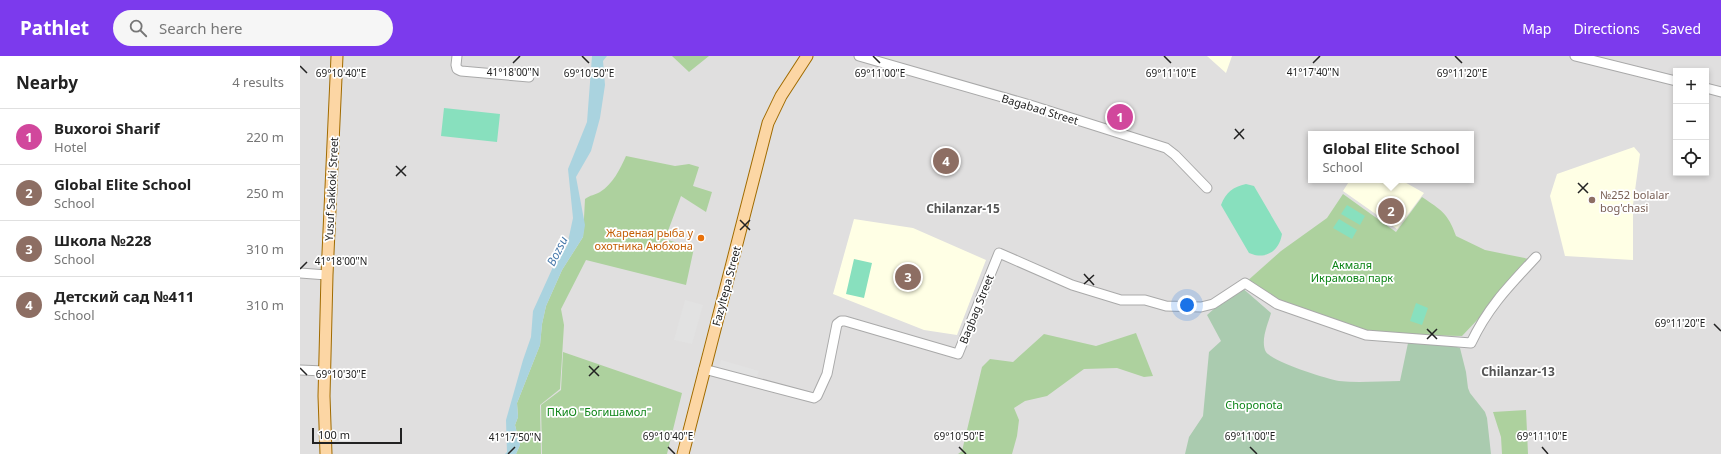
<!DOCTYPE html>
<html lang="en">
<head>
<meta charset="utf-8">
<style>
	:root { --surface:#fff; --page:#f6f6f6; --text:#222; --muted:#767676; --line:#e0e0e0; --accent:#7c3aed }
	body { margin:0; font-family:"Noto Sans",sans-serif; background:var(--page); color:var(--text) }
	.controls { position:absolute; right:12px; top:12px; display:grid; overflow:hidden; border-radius:0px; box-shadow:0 2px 6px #0003 }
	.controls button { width:36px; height:36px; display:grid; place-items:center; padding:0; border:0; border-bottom:1px solid var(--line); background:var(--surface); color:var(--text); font:20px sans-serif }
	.scale { position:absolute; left:12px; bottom:10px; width:90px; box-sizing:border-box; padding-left:4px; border:2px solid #222; border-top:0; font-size:11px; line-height:14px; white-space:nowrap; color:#222; -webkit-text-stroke:3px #fff; paint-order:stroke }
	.you { position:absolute; left:887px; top:249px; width:14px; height:14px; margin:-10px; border:3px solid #fff; border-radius:50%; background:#1a73e8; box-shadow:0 0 0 6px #1a73e833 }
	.badge { display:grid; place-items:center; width:26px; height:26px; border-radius:50%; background:var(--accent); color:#fff; font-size:13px; font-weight:700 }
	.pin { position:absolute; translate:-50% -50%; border:2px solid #fff; box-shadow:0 1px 4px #0006 }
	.popup { position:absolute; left:1008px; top:75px; width:166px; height:52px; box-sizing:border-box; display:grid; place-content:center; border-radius:0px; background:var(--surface); filter:drop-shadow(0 1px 3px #0005); font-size:13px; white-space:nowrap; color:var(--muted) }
	.popup b { font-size:15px; color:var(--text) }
	.popup::after { content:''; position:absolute; left:50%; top:100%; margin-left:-8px; border:8px solid transparent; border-top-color:var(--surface) }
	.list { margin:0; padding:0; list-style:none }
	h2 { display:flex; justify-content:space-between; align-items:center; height:52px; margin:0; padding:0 16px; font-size:17px }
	h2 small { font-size:13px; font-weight:400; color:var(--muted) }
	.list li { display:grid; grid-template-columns:26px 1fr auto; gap:12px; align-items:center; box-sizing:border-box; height:56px; padding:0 16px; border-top:1px solid var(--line) }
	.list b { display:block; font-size:15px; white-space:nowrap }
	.list p { margin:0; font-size:13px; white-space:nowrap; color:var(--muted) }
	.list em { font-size:13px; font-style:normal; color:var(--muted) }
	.icon { flex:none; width:22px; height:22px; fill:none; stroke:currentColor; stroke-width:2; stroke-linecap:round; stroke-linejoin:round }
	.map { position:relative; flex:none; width:1421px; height:398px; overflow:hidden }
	header { display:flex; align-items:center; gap:24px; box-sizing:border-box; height:56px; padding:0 20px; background:var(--accent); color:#fff }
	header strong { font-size:19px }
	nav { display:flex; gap:22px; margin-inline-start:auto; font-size:14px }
	.search { width:280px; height:36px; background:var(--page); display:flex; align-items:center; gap:10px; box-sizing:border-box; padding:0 14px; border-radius:22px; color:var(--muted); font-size:15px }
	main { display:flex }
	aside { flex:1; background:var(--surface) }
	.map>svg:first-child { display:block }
	.residential { fill:#e0dfdf; fill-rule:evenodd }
	.education { fill:#ffffe5 }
	.forest { fill:#add19e }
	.cemetery { fill:#aacbaf }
	.pitch { fill:#88e0be }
	.parking { fill:#e2e2e2 }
	.water { fill:#aad3df }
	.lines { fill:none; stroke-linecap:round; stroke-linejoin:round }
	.minor-casing { stroke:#a9a9a9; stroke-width:11 }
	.major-casing { stroke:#a06b00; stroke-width:13 }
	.minor { stroke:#fff; stroke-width:9 }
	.major { stroke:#fcd6a4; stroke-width:11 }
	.ticks { fill:none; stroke:#222; stroke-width:1.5 }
	.education-dot { fill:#8d6e63; stroke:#fff; stroke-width:1.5 }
	.food-dot { fill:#e8710a; stroke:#fff; stroke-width:1.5 }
	.labels { text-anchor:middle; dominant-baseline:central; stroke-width:3.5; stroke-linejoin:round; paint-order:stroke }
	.street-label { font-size:11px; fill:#222; stroke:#fff }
	.education-label { font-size:11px; fill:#785e54; stroke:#fff; text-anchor:start }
	.food-label { font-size:11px; fill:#c56008; stroke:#fff; text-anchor:end }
	.park-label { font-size:11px; fill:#0c8416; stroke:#fff }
	.neighbourhood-label { font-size:12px; font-weight:bold; fill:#555; stroke:#fff }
	.water-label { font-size:12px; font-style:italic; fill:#4a7aab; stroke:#fff }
	.ticks-label { font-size:10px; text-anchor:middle; fill:#222; stroke:#fff; stroke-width:3.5; stroke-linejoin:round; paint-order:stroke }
</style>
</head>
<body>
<header>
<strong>Pathlet</strong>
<div class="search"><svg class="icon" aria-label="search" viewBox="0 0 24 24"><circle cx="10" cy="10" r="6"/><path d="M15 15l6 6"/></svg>Search here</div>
<nav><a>Map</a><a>Directions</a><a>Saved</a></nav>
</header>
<main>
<aside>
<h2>Nearby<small>4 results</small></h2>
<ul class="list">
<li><span class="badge" style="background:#d1479c">1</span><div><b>Buxoroi Sharif</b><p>Hotel</p></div><em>220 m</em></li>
<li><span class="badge" style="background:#8d6e63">2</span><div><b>Global Elite School</b><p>School</p></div><em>250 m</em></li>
<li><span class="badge" style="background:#8d6e63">3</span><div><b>Школа №228</b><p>School</p></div><em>310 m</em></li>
<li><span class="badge" style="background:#8d6e63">4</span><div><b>Детский сад №411</b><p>School</p></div><em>310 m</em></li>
</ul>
</aside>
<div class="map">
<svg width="1421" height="398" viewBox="0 0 1421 398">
	<rect width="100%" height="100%" fill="#f2efe9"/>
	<path class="residential" d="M 0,0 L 502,0 L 463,66 L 441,147 L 376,398 L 0,398 Z
		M 507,0 L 1421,0 L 1421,398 L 383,398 L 468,67 ZM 1376,15 L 1406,15 L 1406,117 L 1376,117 ZM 1011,78 L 1171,78 L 1171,124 L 1011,124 Z"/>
	<path class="education" d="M 907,0 L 932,0 L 926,17 Z
		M 1334,91 L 1340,98 L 1333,149 L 1333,204 L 1265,200 L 1250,140 L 1257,118 Z
		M 1050,124 L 1101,124 L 1124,137 L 1097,173 L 1043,135 Z
		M 554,163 L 613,172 L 686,204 L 657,279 L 624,274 L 533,238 Z"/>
	<path class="forest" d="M 372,0 L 409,0 L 389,16 Z
		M 326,100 L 375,110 L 389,108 L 399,111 L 393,130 L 412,136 L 406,156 L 381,140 L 365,183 L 394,192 L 386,229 L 286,204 L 261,253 L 264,269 L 260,333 L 240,349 L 241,398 L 216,398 L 220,389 L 215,369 L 218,361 L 217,347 L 240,289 L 242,268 L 246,250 L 262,214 L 283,181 L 285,143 C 290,139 295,139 300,136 C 313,128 320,113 326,100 Z
		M 1043,138 L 1096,176 L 1122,141 C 1141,154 1148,157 1156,180 L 1185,194 L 1234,204 L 1162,280 L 1068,278 L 977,251 L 945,227 L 981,195 L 1027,162 Z
		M 836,277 L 853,320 L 844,321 L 817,312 L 784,313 L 747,340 L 725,345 L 714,352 L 719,364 L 717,380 L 712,398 L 658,398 L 662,395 L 682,311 L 690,303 L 713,306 L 744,278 L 796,290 Z
		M 263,296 L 382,337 L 367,398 L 242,398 L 241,349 L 261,334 Z
		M 1226,354 L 1228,398 L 1202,398 L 1201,381 L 1193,356 Z"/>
	<path class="cemetery" d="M 940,230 L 971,257 C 968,268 960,285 966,296 C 973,306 1026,323 1039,325 C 1059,327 1081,325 1100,325 L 1108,287 L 1148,288 L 1160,292 L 1166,316 L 1168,332 L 1170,337 L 1185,356 L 1187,362 L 1191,398 L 885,398 L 889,381 L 903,360 L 909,296 L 921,285 L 907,259 Z"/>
	<path class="pitch" d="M 144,52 L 200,58 L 197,86 L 141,80 Z
		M 946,128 L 954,130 L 982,178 C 979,196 965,204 949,197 L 921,149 C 926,136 933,131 946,128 Z
		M 1047,149 L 1065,160 L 1060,169 L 1041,158 Z
		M 1039,163 L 1057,174 L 1052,183 L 1033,172 Z
		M 554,203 L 572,207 L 564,242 L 546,238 Z
		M 1116,247 L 1128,252 L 1122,269 L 1110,265 Z"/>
	<path class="parking" d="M 385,244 L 403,249 L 392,288 L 374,284 Z
		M 421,304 L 459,315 L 456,324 L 418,314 Z"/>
	<path class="water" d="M 292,0 L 307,0 L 303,5 L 305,29 L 300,62 L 291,95 L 276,121 L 285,169 L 283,181 L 262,214 L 246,250 L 242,268 L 240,289 L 217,347 L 218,361 L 215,369 L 220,389 L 216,398 L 205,398 L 207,396 L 206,364 L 223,304 L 231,281 L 233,255 L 253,211 L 267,190 L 273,162 L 268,113 L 287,66 Z"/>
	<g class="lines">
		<g class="minor-casing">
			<path id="minor" d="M 157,0 L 156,9 L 157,13 L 161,15 L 229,21
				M 559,0 L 730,49 L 866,92 L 875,99 L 907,132
				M 1275,0 L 1376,25
				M 1406,32 L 1421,36
				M 0,217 L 27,219
				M 404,313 L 514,342 L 517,340 L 527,318 L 537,268 L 541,265 L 545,265 L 658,298 L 699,197 L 772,229 L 821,244 L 845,244 L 866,250 L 901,251 L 913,248 L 945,227 L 977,248 L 1066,279 L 1171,287 C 1188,251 1209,230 1236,201
				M 0,314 L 24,315"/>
		</g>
		<g class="major-casing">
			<path id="major" d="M 26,398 L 24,340 L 27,219 L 37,0
				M 383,398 L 468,67 L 481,40 L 507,0"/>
		</g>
		<use href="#minor" class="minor"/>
		<use href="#major" class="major"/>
	</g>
	<path class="ticks" d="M 282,0 L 289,7M 573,0 L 580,7M 864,0 L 871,7M 1155,0 L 1162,7M 213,7 L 220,0M 1013,7 L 1020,0M 0,10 L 7,17M 935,73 L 944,83M 934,83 L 944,73M 96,110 L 106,120M 96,120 L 106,110M 1278,127 L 1288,137M 1278,137 L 1288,127M 440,164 L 450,174M 440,174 L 450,164M 0,213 L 7,206M 784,218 L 794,229M 784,228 L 794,219M 1414,268 L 1421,275M 1127,273 L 1137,283M 1127,283 L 1137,273M 289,310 L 299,320M 0,312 L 7,319M 289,320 L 299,310M 368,391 L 375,398M 659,391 L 666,398M 950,391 L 957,398M 1242,391 L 1248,398M 208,398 L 215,391"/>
	<circle class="education-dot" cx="1292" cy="144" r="4"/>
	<circle class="food-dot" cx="401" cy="182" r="4"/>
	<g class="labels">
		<g class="street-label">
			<text transform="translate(740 53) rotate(17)">Bagabad Street</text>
			<text transform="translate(31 133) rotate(-87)">Yusuf Sakkoki Street</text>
			<text transform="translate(426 230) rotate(-75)">Fazyltepa Street</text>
			<text transform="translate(676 253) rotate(-68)">Bagbag Street</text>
		</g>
		<g class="education-label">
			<text x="1300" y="138">№252 bolalar<tspan x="1300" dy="13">bog'chasi</tspan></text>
		</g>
		<g class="food-label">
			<text x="393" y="176">Жареная рыба у<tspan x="393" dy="13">охотника Аюбхона</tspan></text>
		</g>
		<g class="park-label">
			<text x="1052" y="208">Акмаля<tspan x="1052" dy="13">Икрамова парк</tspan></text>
			<text x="954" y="348">Choponota</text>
			<text x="299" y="355">ПКиО "Богишамол"</text>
		</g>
		<g class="neighbourhood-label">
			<text x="663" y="152">Chilanzar-15</text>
			<text x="1218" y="315">Chilanzar-13</text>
		</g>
		<g class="water-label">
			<text transform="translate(257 195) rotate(-63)">Bozsu</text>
		</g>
	</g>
	<g class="ticks-label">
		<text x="213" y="20">41°18'00"N</text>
		<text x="1013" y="20">41°17'40"N</text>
		<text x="289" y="21">69°10'50"E</text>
		<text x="580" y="21">69°11'00"E</text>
		<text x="871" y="21">69°11'10"E</text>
		<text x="1162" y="21">69°11'20"E</text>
		<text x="41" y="21">69°10'40"E</text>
		<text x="41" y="209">41°18'00"N</text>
		<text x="1380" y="271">69°11'20"E</text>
		<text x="41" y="322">69°10'30"E</text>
		<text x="368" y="384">69°10'40"E</text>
		<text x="659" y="384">69°10'50"E</text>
		<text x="950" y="384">69°11'00"E</text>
		<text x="1242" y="384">69°11'10"E</text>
		<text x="215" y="385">41°17'50"N</text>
	</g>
</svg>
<div class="controls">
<button>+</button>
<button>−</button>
<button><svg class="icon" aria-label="locate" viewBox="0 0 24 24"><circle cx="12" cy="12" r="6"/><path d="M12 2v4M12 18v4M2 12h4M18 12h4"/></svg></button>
</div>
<div class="scale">100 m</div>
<div class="you"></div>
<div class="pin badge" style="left:820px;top:61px;background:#d1479c">1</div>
<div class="pin badge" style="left:1091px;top:155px;background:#8d6e63">2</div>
<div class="popup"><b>Global Elite School</b>School</div>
<div class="pin badge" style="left:608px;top:221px;background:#8d6e63">3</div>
<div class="pin badge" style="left:646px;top:105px;background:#8d6e63">4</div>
</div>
</main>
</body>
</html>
